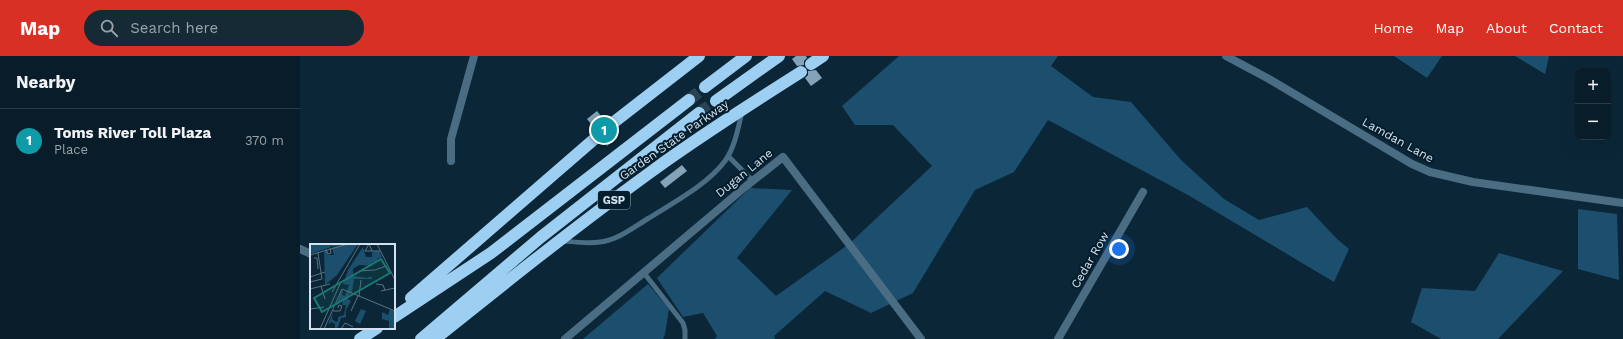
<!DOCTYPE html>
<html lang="en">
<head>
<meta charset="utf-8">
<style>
	:root { --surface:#081d29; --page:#162a35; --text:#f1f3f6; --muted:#98a2a8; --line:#293b46; --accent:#d93025 }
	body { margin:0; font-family:"Work Sans",sans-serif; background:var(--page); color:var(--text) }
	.controls { position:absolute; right:12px; top:12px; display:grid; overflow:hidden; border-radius:8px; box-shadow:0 4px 16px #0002 }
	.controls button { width:36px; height:36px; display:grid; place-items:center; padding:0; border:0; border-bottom:1px solid var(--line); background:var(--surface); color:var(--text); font:20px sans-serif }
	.you { position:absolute; left:819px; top:193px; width:14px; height:14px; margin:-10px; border:3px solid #fff; border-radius:50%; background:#1a73e8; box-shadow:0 0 0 6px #1a73e833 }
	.badge { display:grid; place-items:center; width:26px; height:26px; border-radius:50%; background:var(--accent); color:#fff; font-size:13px; font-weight:700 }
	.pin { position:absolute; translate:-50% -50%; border:2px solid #fff; box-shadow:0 1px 4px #0006 }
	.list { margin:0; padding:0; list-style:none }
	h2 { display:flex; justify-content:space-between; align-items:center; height:52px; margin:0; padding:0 16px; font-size:17px }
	h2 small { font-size:13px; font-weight:400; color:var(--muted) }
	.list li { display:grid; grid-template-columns:26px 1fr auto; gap:12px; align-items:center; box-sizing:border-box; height:64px; padding:0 16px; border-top:1px solid var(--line) }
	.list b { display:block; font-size:15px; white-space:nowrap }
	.list p { margin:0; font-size:13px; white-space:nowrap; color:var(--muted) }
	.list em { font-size:13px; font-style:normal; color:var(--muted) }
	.icon { flex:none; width:22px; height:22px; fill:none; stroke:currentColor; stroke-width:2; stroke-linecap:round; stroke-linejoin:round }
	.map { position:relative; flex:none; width:1323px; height:283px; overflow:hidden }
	header { display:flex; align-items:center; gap:24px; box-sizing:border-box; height:56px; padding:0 20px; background:var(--accent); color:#fff }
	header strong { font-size:19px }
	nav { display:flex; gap:22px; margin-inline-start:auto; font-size:14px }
	.search { width:280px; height:36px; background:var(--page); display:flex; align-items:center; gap:10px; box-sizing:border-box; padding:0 14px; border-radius:22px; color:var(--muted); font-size:15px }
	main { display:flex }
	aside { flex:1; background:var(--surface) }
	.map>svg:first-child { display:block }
	.green { fill:#1c4f6e }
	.building { fill:#85a3b8 }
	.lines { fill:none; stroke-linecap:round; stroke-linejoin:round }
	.highway-tunnel { stroke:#294352; stroke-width:12; stroke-dasharray:12 6; stroke-linecap:butt }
	.lane { stroke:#4a6d84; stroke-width:5 }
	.street { stroke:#4a6d84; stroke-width:8 }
	.highway { stroke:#9dcff2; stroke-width:12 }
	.labels { text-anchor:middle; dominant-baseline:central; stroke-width:4; stroke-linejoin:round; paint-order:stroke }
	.shield { fill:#031d2d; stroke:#95a7b4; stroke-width:1 }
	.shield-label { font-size:11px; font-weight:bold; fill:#d3e2ee }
	.street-label { font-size:12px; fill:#d3e2ee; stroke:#031d2d }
	.inset-road { fill:none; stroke:#5b7280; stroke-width:1 }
	.view { fill:#197b74; fill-opacity:0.15; stroke:#197b74; stroke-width:2 }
	.inset-edge { fill:none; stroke:#d3e2ee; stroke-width:2 }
</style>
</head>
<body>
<header>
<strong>Map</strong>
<div class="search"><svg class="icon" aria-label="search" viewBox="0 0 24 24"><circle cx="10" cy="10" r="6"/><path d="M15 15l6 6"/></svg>Search here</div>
<nav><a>Home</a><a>Map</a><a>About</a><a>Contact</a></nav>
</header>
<main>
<aside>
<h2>Nearby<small></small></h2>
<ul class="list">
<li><span class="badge" style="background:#0f9aa8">1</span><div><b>Toms River Toll Plaza</b><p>Place</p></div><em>370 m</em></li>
</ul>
</aside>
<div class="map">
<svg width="1323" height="283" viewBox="0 0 1323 283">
	<rect width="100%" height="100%" fill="#0b2737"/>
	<path class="green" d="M 599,0 L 758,0 L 751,10 L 793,41 L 831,46 L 881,104 L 924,143 L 959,164 L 1007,151 L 1037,183 L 1049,193 L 1034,226 L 888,139 L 748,64 L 714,116 L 675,134 L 613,237 L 571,257 L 525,235 L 474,280 L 475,283 L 415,283 L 417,280 L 403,257 L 383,261 L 357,222 L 450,132 L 492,134 L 437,202 L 476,240 L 549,188 L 632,110 L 593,69 L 555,69 L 542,50 Z
		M 1094,0 L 1142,0 L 1127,22 Z
		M 1215,0 L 1249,0 L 1245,18 Z
		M 1278,153 L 1317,158 L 1319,224 L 1278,213 Z
		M 1199,197 L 1263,215 L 1198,283 L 1141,283 L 1111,266 L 1122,232 L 1175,235 Z
		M 348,228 L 369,253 L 365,278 L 363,283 L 283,283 Z"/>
	<path class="building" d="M 496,0 L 506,0 L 507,2 L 504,5 L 504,9 L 497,10 L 492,3 Z
		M 516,14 L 522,22 L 511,30 L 505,22 L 508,19 L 508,15 Z
		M 297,55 L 304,64 L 302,68 L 302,72 L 295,73 L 287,63 Z
		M 313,76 L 317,82 L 307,90 L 304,85 L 306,81 L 306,77 Z
		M 382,109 L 387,115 L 365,132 L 360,126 Z"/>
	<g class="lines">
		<path class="highway-tunnel" d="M 389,44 L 405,31
			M 399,57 L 416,45"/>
		<path class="lane" d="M 428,100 L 453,125
			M 263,185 C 275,186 288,188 300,186 C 318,184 334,171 349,162 C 374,146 407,129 425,105 C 435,91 438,72 442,56
			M 344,217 L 383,267 L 385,274 L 385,283"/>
		<path class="street" d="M 926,0 L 969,23 L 1112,108 L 1130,116 L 1173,126 L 1323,147
			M 151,105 L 151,83 L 174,0
			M 0,193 L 11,198
			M 265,283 L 445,131 L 483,101 L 621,283
			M 758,283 L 843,136"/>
		<path class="highway" d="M 511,8 L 523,0
			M 405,31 L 446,0
			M 416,45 L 479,0
			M 309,70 L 399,0
			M 111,242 L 299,79
			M 94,261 L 191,197 L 389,44
			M 60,283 L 77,272
			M 121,283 L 241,181 L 399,57
			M 135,283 C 205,227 275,171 348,118 C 397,82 449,49 501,16"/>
	</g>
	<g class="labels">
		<rect class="shield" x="298" y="135" width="32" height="18" rx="3"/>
		<g class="shield-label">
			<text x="314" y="144">GSP</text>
		</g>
		<g class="street-label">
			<text transform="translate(374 84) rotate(-35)">Garden State Parkway</text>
			<text transform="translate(1098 84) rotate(29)">Lamdan Lane</text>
			<text transform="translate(444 117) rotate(-39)">Dugan Lane</text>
			<text transform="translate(790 204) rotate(-60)">Cedar Row</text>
		</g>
	</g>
	<g transform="translate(10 188)">
		<rect width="85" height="85" fill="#0b2737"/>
		<path d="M 20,0 L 21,3 L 0,10 L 1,0 ZM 21,0 L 48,0 L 27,31 L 15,41 L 14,7 L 16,6 L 18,11 L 24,11 L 22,4 L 30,1 L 22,3 ZM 53,3 L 56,13 L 62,13 L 62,8 L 69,7 L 72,13 L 67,15 L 68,18 L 62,18 L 62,22 L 49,21 L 43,25 L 43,32 L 58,34 L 60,32 L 63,35 L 44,35 L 42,48 L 36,54 L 41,57 L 36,66 L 36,73 L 31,74 L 28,83 L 25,85 L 25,80 L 22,78 L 18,80 L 23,68 L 22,75 L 26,78 L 28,77 L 28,73 L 34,71 L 36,61 L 32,61 L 33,56 L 26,62 L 31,47 L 33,46 L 32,51 L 35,52 L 37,47 L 39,41 L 33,40 L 38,26 ZM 51,65 L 56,67 L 50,80 L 45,77 ZM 80,65 L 85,68 L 85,85 L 79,85 L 79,77 L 72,75 L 72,68 L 78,71 Z" fill="#1c4f6e"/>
		<path class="inset-road" d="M 59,0 L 62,7 L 70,7M 59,0 L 55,7 L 62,7M 67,0 L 85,36M 16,5 L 18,10 L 21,9 L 20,4M 0,11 L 38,0M 4,14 L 7,14 L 8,25M 49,27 L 65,26 L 76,22M 0,33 L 15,28M 0,38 L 12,35 L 8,9M 66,40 L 73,41 L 75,46M 11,42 L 15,55M 0,45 L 20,40M 71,47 L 85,44M 22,48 L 50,0M 49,52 L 51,36M 0,65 L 14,63M 23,67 L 30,67 L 32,62 L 29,61 L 28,64M 41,67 L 48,52M 10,85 L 30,40M 14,85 L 32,45 L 85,67M 31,85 L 35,79 L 43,83"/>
		<path class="view" d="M 71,15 L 80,29 L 12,68 L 4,54 Z"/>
		<rect width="85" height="85" class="inset-edge"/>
	</g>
</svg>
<div class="controls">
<button>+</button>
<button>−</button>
</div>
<div class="you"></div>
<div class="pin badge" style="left:304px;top:74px;background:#0f9aa8">1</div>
</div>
</main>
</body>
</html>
